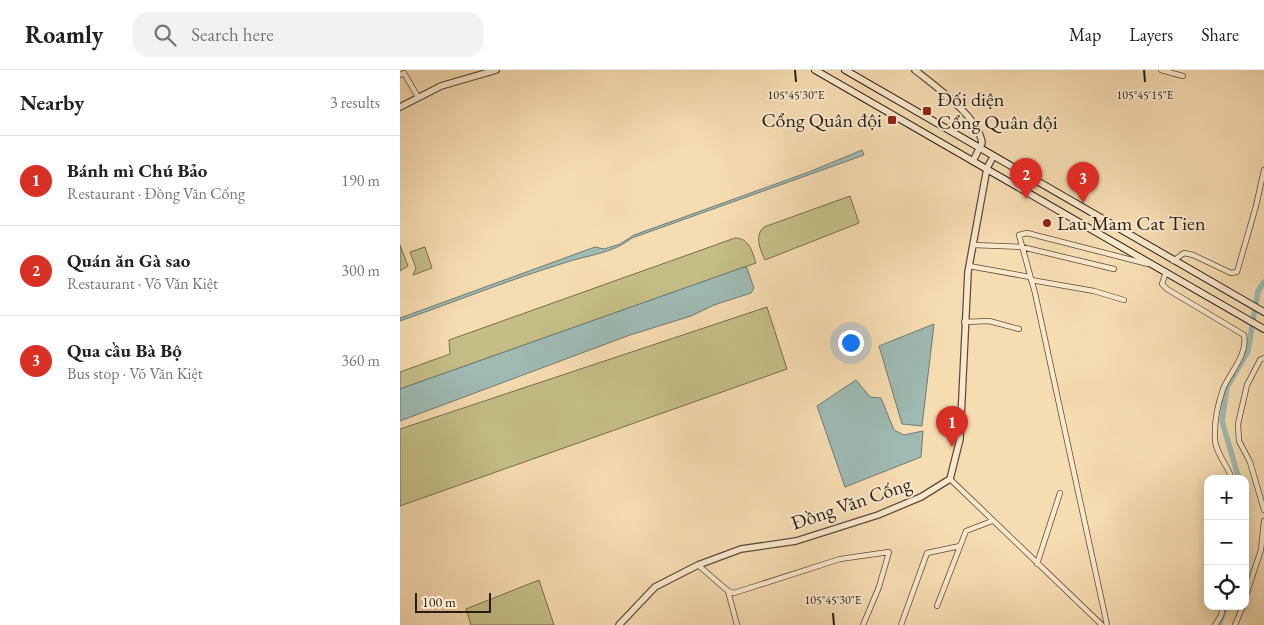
<!DOCTYPE html>
<html lang="en">
<head>
<meta charset="utf-8">
<style>
	:root { --surface:#fff; --page:#f2f2f2; --text:#222; --muted:#767676; --line:#e0e0e0; --accent:#d93025 }
	body { margin:0; font-family:"EB Garamond",serif; background:var(--page); color:var(--text) }
	.controls { position:absolute; right:15px; bottom:15px; display:grid; overflow:hidden; border-radius:10px; box-shadow:0 2px 12px #0003 }
	.controls button { width:45px; height:45px; display:grid; place-items:center; padding:0; border:0; border-bottom:1px solid var(--line); background:var(--surface); color:var(--text); font:25px sans-serif }
	.scale { position:absolute; left:15px; bottom:12px; width:76px; box-sizing:border-box; padding-left:5px; border:2px solid #261d13; border-top:0; font-size:14px; line-height:18px; white-space:nowrap; color:#261d13; -webkit-text-stroke:4px #f9e8cc; paint-order:stroke }
	.you { position:absolute; left:450px; top:272px; width:18px; height:18px; margin:-12px; border:4px solid #fff; border-radius:50%; background:#1a73e8; box-shadow:0 0 0 8px #1a73e833 }
	.badge { display:grid; place-items:center; width:32px; height:32px; border-radius:50%; background:var(--accent); color:#fff; font-size:16px; font-weight:700 }
	.pin { position:absolute; translate:-50% -41px; filter:drop-shadow(0 1px 2px #0008) }
	.pin::after { content:''; position:absolute; top:26px; width:18px; height:15px; background:inherit; clip-path:polygon(0 0,100% 0,50% 100%) }
	.list { margin:0; padding:0; list-style:none }
	h2 { display:flex; justify-content:space-between; align-items:center; height:65px; margin:0; padding:0 20px; font-size:21px }
	h2 small { font-size:16px; font-weight:400; color:var(--muted) }
	.list li { display:grid; grid-template-columns:32px 1fr auto; gap:15px; align-items:center; box-sizing:border-box; height:90px; padding:0 20px; border-top:1px solid var(--line) }
	.list b { display:block; font-size:19px; white-space:nowrap }
	.list p { margin:0; font-size:16px; white-space:nowrap; color:var(--muted) }
	.list em { font-size:16px; font-style:normal; color:var(--muted) }
	.icon { flex:none; width:28px; height:28px; fill:none; stroke:currentColor; stroke-width:2; stroke-linecap:round; stroke-linejoin:round }
	.map { position:relative; flex:none; width:864px; height:555px; overflow:hidden }
	header { display:flex; align-items:center; gap:30px; box-sizing:border-box; height:70px; padding:0 25px; background:var(--surface); border-bottom:1px solid var(--line) }
	header strong { font-size:24px }
	nav { display:flex; gap:28px; margin-inline-start:auto; font-size:18px }
	.search { width:350px; height:45px; background:var(--page); display:flex; align-items:center; gap:12px; box-sizing:border-box; padding:0 18px; border-radius:15px; color:var(--muted); font-size:19px }
	main { display:flex }
	aside { flex:1; background:var(--surface) }
	.map>svg:first-child { display:block }
	.green { fill:#c4be86; stroke:#756e4c }
	.water { fill:#9ebab3; stroke:#6e7b73 }
	.lines { fill:none; stroke-linecap:round; stroke-linejoin:round }
	.canal { stroke:#9ebab3; stroke-width:5.5 }
	.minor-casing { stroke:#5a4d3a; stroke-width:6 }
	.tertiary-casing { stroke:#5a4d3a; stroke-width:8 }
	.secondary-casing { stroke:#261d13; stroke-width:8 }
	.minor { stroke:#f9e8cc; stroke-width:4.5 }
	.tertiary { stroke:#f9e8cc; stroke-width:5.5 }
	.secondary { stroke:#f9e8cc; stroke-width:6 }
	.ticks { fill:none; stroke:#261d13; stroke-width:2 }
	.poi-dot { fill:#8f2418; stroke:#f9e8cc; stroke-width:2 }
	.labels { text-anchor:middle; dominant-baseline:central; stroke-width:4; stroke-linejoin:round; paint-order:stroke }
	.poi-label { font-size:20px; fill:#261d13; stroke:#f9e8cc; text-anchor:start }
	.street-label { font-size:20px; fill:#261d13; stroke:#f9e8cc }
	.ticks-label { font-size:12px; text-anchor:middle; fill:#261d13; stroke:#f9e8cc; stroke-width:4; stroke-linejoin:round; paint-order:stroke }
</style>
</head>
<body>
<header>
<strong>Roamly</strong>
<div class="search"><svg class="icon" aria-label="search" viewBox="0 0 24 24"><circle cx="10" cy="10" r="6"/><path d="M15 15l6 6"/></svg>Search here</div>
<nav><a>Map</a><a>Layers</a><a>Share</a></nav>
</header>
<main>
<aside>
<h2>Nearby<small>3 results</small></h2>
<ul class="list">
<li><span class="badge">1</span><div><b>Bánh mì Chú Bảo</b><p>Restaurant · Đồng Văn Cống</p></div><em>190 m</em></li>
<li><span class="badge">2</span><div><b>Quán ăn Gà sao</b><p>Restaurant · Võ Văn Kiệt</p></div><em>300 m</em></li>
<li><span class="badge">3</span><div><b>Qua cầu Bà Bộ</b><p>Bus stop · Võ Văn Kiệt</p></div><em>360 m</em></li>
</ul>
</aside>
<div class="map">
<svg width="864" height="555" viewBox="0 0 864 555">
	<rect width="100%" height="100%" fill="#f6dcb1"/>
	<filter id="stains"><feTurbulence type="fractalNoise" baseFrequency=".004" numOctaves="4"/><feColorMatrix values="0 0 0 0 .2 0 0 0 0 .09 0 0 0 0 .02 0 0 0 .5 -.17"/></filter>
	<radialGradient id="worn" r=".72"><stop offset=".6" stop-color="#630" stop-opacity="0"/><stop offset="1" stop-color="#630" stop-opacity=".3"/></radialGradient>
	<path class="green" d="M 450,126 L 459,153 L 365,190 C 360,179 354,166 364,157 Z
		M 335,168 C 349,168 352,181 356,193 L 0,319 L 0,302 L 50,284 L 49,270 Z
		M 0,175 L 8,196 L 0,201 Z
		M 25,177 L 32,198 L 13,205 L 16,198 L 10,182 Z
		M 367,237 L 387,299 L 0,436 L 0,359 Z
		M 139,510 L 154,555 L 71,555 L 66,539 Z"/>
	<path class="water" d="M 462,80 L 464,85 L 232,168 C 212,184 187,185 164,193 C 109,210 54,232 0,251 L 0,248 L 195,177 L 204,179 L 220,174 L 234,165 L 409,102 Z
		M 344,197 L 347,198 L 354,218 L 351,223 L 314,235 L 291,246 L 230,265 L 0,351 L 0,319 Z
		M 534,254 L 522,356 L 502,354 L 479,276 Z
		M 456,310 L 470,327 L 481,328 L 494,360 L 504,365 L 523,361 L 521,387 L 445,417 L 417,336 Z"/>
	<g class="lines">
		<path class="canal" d="M 839,409 L 822,351 L 827,317 L 848,281 L 858,221 L 864,212
			M 845,430 L 845,443
			M 819,555 L 826,536"/>
		<g class="minor-casing">
			<path id="minor" d="M 761,0 L 783,6
				M 0,5 L 4,3 L 18,27
				M 574,175 L 622,177 L 714,199
				M 773,191 L 784,183 L 793,185 L 831,203 L 837,202 L 856,136 L 864,100
				M 569,196 L 630,207
				M 766,202 L 762,214 L 767,219 L 844,265 C 848,285 830,302 823,319 C 818,334 814,353 815,369 C 815,382 828,396 832,409
				M 631,210 L 694,221 L 724,230
				M 564,252 L 589,251 L 619,259
				M 864,288 L 860,290 L 847,315 L 838,354 L 839,371 L 850,392 L 864,440
				M 550,409 L 702,555
				M 637,494 L 660,423
				M 298,495 L 328,521 L 334,523 L 440,489 L 489,482 L 479,517 L 463,555
				M 328,521 L 337,555
				M 845,528 L 861,480 L 864,451
				M 537,536 L 566,461 L 592,451
				M 501,555 L 527,483 L 560,476
				M 707,555 L 635,223 L 619,165 L 627,163 L 748,194
				M 815,555 L 821,546 L 823,536
				M 835,555 L 843,536"/>
		</g>
		<g class="tertiary-casing">
			<path id="tertiary" d="M 515,0 C 535,16 579,47 582,73 L 573,91
				M 0,37 L 41,16 L 96,0
				M 219,555 L 255,517 L 298,495 L 341,479 L 396,471 L 478,445 L 521,427 L 550,409 L 560,369 L 568,202 L 587,98 L 593,87"/>
		</g>
		<g class="secondary-casing">
			<path id="secondary" d="M 415,0 L 864,259
				M 445,0 L 864,242"/>
		</g>
		<use href="#minor" class="minor"/>
		<use href="#tertiary" class="tertiary"/>
		<use href="#secondary" class="secondary"/>
	</g>
	<path class="ticks" d="M 395,0 L 396,12M 744,0 L 745,12M 433,543 L 434,555"/>
	<g class="poi-dot">
		<rect x="522" y="36" width="10" height="10" rx="2.5"/>
		<rect x="487" y="45" width="10" height="10" rx="2.5"/>
		<circle cx="647" cy="153" r="5"/>
	</g>
	<g class="labels">
		<g class="poi-label">
			<text x="537" y="29">Đối diện<tspan x="537" dy="23">Cổng Quân đội</tspan></text>
			<text x="482" y="50" text-anchor="end">Cổng Quân đội</text>
			<text x="657" y="153">Lau Mam Cat Tien</text>
		</g>
		<g class="street-label">
			<text transform="translate(451 433) rotate(-19)">Đồng Văn Cống</text>
		</g>
	</g>
	<g class="ticks-label">
		<text x="396" y="29">105°45'30"E</text>
		<text x="745" y="29">105°45'15"E</text>
		<text x="433" y="534">105°45'30"E</text>
	</g>
	<rect width="100%" height="100%" filter="url(#stains)"/>
	<rect width="100%" height="100%" fill="url(#worn)"/>
</svg>
<div class="controls">
<button>+</button>
<button>−</button>
<button><svg class="icon" aria-label="locate" viewBox="0 0 24 24"><circle cx="12" cy="12" r="6"/><path d="M12 2v4M12 18v4M2 12h4M18 12h4"/></svg></button>
</div>
<div class="scale">100 m</div>
<div class="you"></div>
<div class="pin badge" style="left:552px;top:377px">1</div>
<div class="pin badge" style="left:626px;top:129px">2</div>
<div class="pin badge" style="left:683px;top:133px">3</div>
</div>
</main>
</body>
</html>
